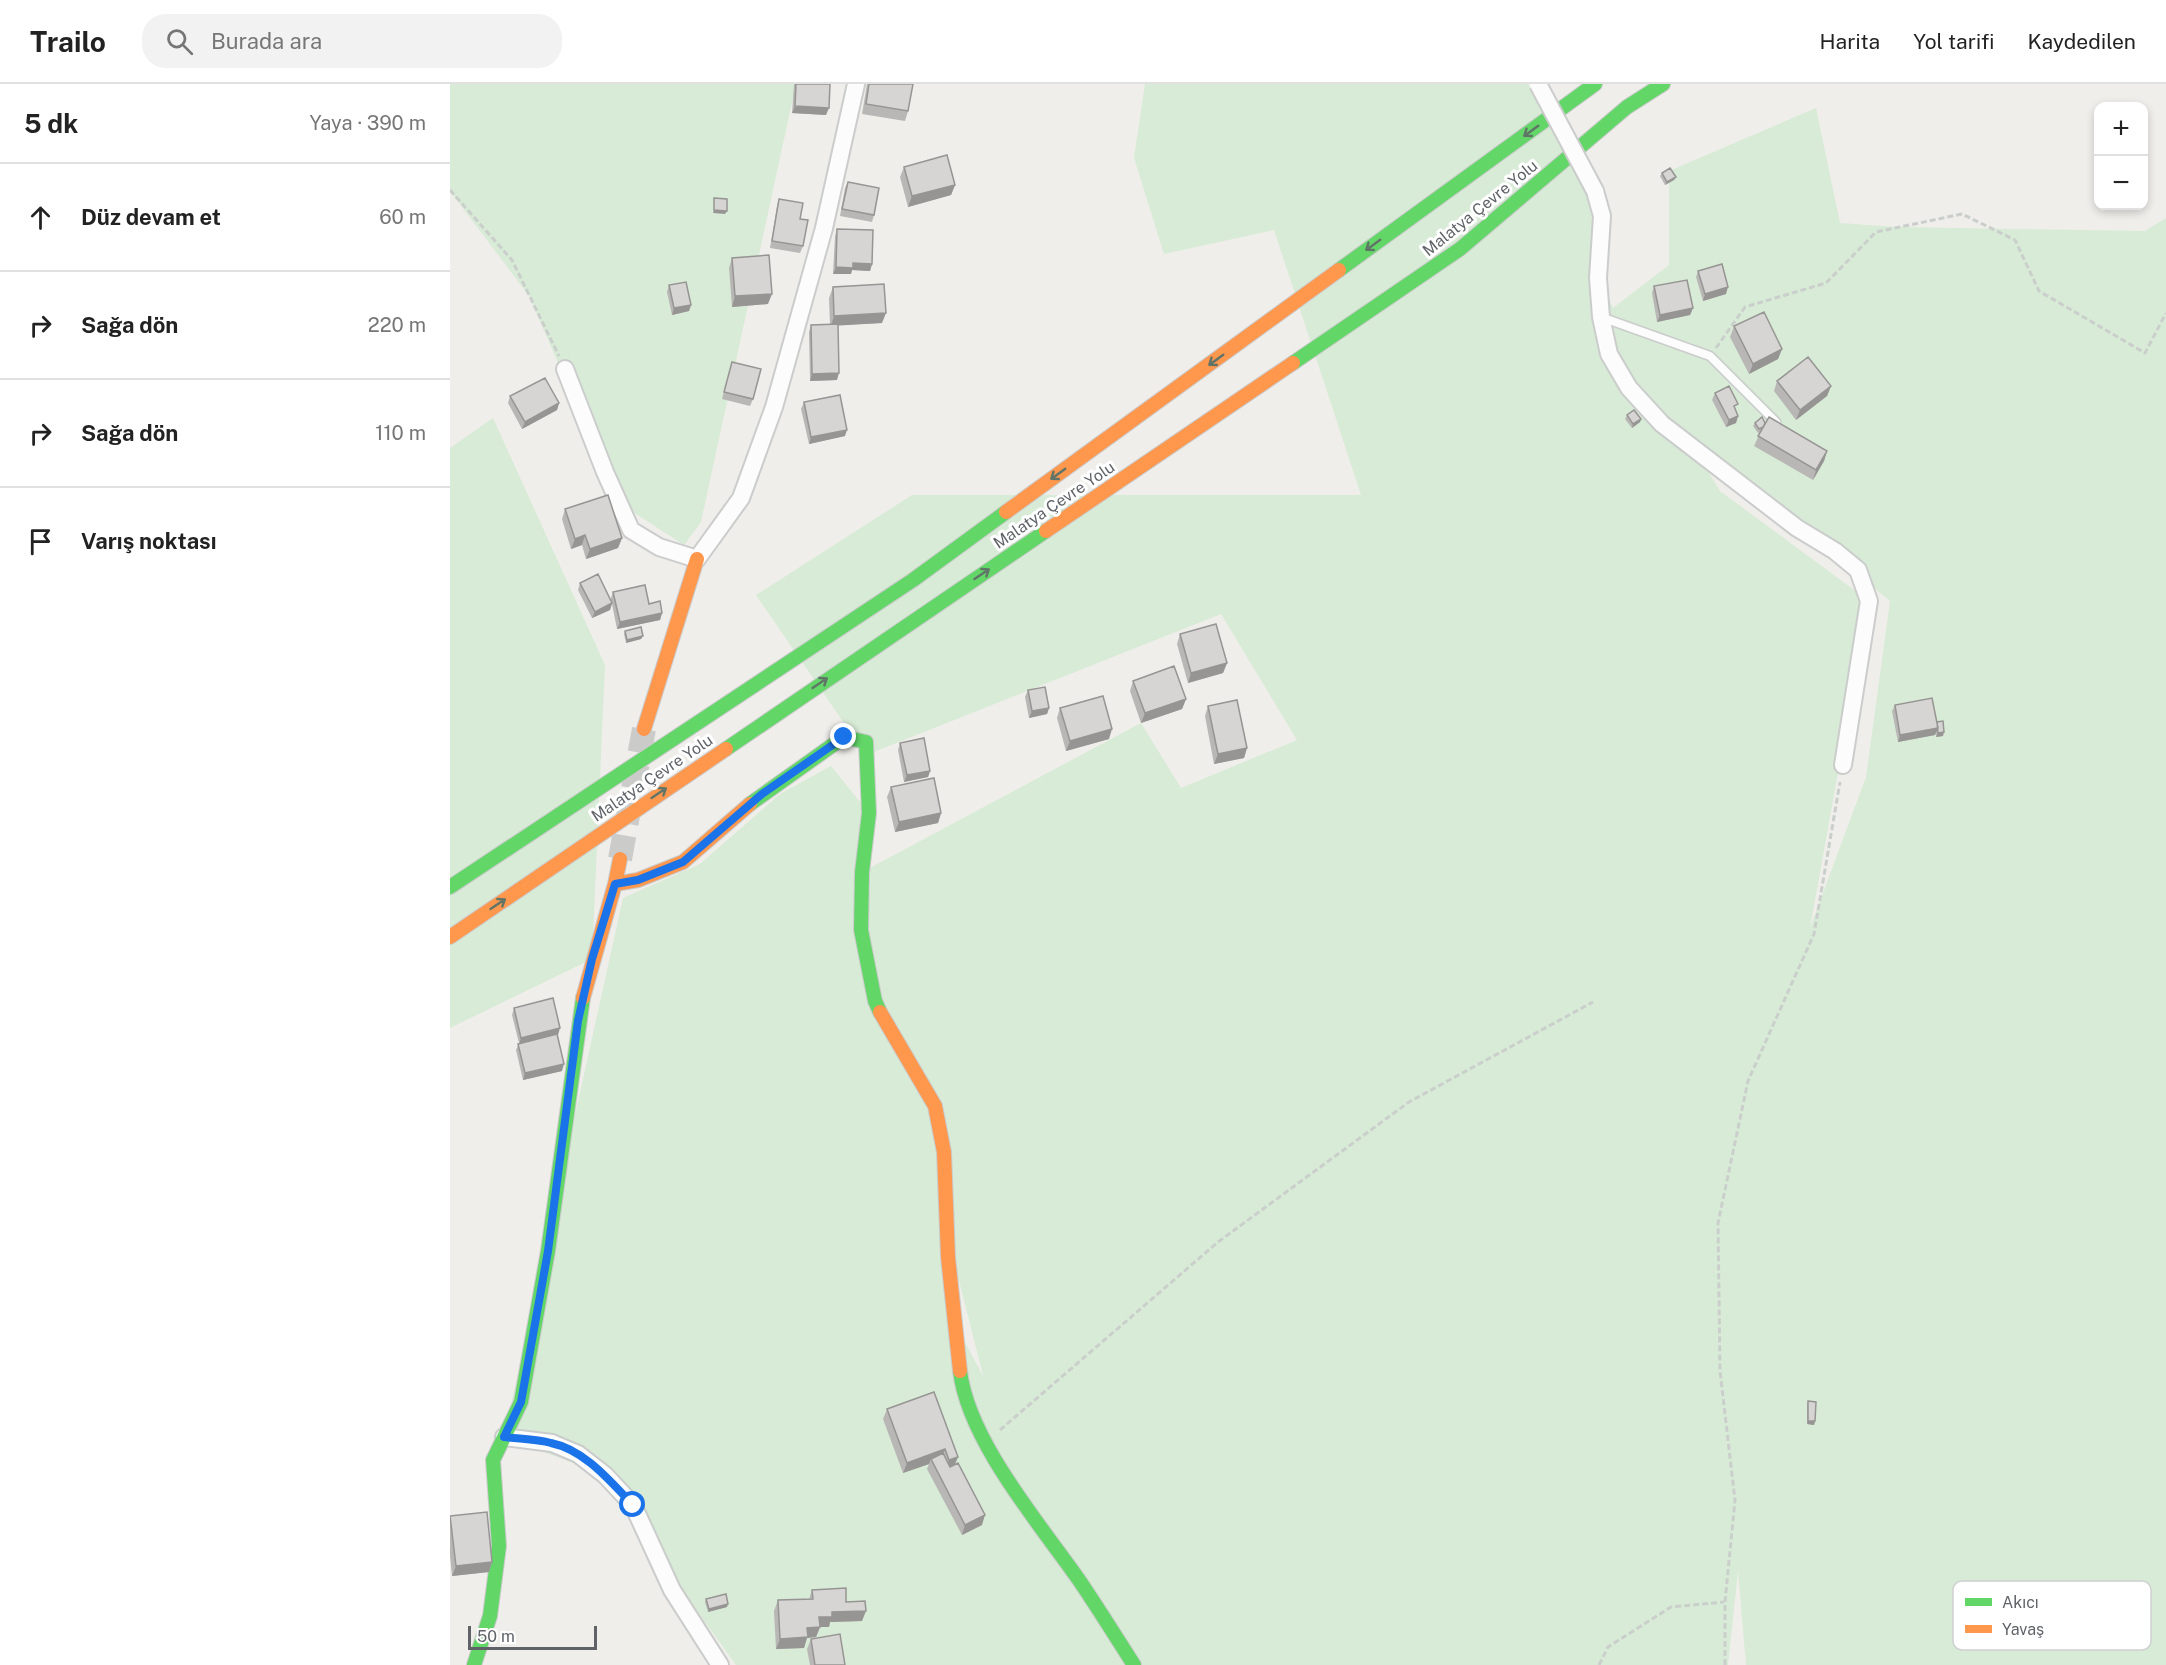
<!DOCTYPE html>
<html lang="tr">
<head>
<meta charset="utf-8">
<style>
	:root { --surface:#fff; --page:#f2f2f2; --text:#222; --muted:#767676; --line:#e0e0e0 }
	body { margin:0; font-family:"Public Sans",sans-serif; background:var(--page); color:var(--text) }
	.controls { position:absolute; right:18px; top:18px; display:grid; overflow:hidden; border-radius:12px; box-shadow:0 3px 9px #0003 }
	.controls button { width:54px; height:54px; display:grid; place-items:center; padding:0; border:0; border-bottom:2px solid var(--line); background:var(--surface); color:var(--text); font:30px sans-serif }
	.scale { position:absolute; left:18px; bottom:15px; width:129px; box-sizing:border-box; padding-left:6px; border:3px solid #5f6368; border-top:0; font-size:16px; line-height:21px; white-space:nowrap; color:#5f6368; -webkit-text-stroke:4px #fff; paint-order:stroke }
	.stop { position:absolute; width:18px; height:18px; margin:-14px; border:4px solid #1a73e8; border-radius:50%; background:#fff }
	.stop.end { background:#1a73e8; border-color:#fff; box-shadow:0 2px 6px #0008 }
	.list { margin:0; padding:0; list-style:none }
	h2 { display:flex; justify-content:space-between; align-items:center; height:78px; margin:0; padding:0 24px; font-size:26px }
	h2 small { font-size:20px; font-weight:400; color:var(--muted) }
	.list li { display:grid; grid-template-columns:39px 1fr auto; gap:18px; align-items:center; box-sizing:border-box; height:108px; padding:0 24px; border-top:2px solid var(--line) }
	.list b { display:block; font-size:22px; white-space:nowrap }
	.list em { font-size:20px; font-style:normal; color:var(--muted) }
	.icon { flex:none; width:33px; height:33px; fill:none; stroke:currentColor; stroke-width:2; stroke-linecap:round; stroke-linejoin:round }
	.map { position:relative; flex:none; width:1716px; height:1581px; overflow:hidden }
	header { display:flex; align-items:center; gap:36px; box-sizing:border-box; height:84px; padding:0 30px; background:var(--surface); border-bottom:2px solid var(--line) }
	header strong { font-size:28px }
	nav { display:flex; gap:33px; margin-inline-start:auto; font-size:21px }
	.search { width:420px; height:54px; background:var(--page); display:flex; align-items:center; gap:15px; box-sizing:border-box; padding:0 21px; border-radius:24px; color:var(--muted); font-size:22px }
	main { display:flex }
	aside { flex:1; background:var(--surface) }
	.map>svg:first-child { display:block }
	.green { fill:#d8ebd6; fill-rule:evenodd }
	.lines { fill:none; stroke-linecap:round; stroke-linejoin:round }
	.secondary-tunnel { stroke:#cbcbca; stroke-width:24; stroke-dasharray:24 12; stroke-linecap:butt }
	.lane-casing { stroke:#cbcccc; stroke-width:11 }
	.street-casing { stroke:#cbcccc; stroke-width:20 }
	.fast-casing { stroke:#cacacb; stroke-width:16 }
	.slow-casing { stroke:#cacacb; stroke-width:16 }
	.path { stroke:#cacfcc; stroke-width:3; stroke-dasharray:6 3; stroke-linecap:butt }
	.lane { stroke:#fdfcfc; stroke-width:8 }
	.street { stroke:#fdfcfc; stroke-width:16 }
	.fast { stroke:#63d668; stroke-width:14 }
	.slow { stroke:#ff974d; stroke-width:14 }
	.street-bridge-casing { stroke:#cbcccc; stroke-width:20; stroke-linecap:butt }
	.street-bridge { stroke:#fdfcfc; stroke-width:16 }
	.wall { fill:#b8b7b5 }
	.shaded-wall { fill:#969594 }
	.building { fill:#d6d5d3; stroke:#969594; stroke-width:1.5 }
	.oneway { stroke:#607468 }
	.route { stroke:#1a73e8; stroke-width:8 }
	.labels { text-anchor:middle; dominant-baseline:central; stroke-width:6; stroke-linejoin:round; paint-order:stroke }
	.street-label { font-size:16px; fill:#5f6368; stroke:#fff }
	.key { fill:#fff; stroke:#cfd0d2; stroke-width:1.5 }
	.key-label { font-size:16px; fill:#5f6368 }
</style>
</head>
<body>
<header>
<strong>Trailo</strong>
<div class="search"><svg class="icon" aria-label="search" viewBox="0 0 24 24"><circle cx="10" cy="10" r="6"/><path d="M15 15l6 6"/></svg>Burada ara</div>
<nav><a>Harita</a><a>Yol tarifi</a><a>Kaydedilen</a></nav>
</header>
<main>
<aside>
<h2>5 dk<small>Yaya · 390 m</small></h2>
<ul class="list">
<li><svg class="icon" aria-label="ahead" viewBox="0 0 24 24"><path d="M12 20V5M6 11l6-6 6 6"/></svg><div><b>Düz devam et</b></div><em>60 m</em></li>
<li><svg class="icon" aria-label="right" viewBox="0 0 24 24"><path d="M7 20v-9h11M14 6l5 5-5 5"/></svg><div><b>Sağa dön</b></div><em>220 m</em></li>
<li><svg class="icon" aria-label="right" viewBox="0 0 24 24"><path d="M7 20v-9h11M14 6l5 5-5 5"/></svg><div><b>Sağa dön</b></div><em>110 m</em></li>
<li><svg class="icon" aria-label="arrive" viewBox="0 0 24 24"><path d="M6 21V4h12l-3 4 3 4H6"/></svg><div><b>Varış noktası</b></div></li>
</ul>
</aside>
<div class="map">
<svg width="1716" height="1581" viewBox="0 0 1716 1581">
	<rect width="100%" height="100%" fill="#efeeea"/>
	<path class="green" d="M 0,0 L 346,0 L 251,438 L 234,461 L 169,419 L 79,212 L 0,107 Z
		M 695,0 L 1078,0 L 1145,107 L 1148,194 L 1163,224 L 1219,181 L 1219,87 L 1366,24 L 1390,139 L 1447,143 L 1695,147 L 1716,134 L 1716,1581 L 1296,1581 L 1288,1487 L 1278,1581 L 286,1581 L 203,1466 L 155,1391 L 54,1353 L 173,814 L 250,780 L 330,710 L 381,682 L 419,729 L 416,786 L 691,639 L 731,704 L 847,656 L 771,530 L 416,671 L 306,511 L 462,411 L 911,411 L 824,146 L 714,170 L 684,74 ZM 1235,351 L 1440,517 L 1416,693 L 1360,844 L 1419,517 L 1270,407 ZM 493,1134 L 533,1291 L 533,1292 L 498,1226 Z
		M 43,334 L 155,581 L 142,875 L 0,944 L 0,364 Z"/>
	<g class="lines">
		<path class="secondary-tunnel" d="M 170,775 L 194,645"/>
		<g class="lane-casing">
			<path id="lane" d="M 1151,233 L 1260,272 L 1326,338"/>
		</g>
		<g class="street-casing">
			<path id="street" d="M 1145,107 L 1152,132 L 1148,194 L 1151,233 L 1159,270 L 1179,304 L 1212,340 L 1347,444 L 1385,467 L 1408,486 L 1419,517 L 1393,681
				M 115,285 L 155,388 L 181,446 L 209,463 L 247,475 L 291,414 L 324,323 L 374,144 L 406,0
				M 54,1353 L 102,1359 L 128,1370 L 155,1391 L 183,1421 L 222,1506 L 270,1581"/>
		</g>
		<g class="fast-casing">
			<path id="fast" d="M 889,186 L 1145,0
				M 843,279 L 1010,165 L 1177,23 L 1213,0
				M 276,665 L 596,447
				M 300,720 L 394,653 L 416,658 L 419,729 L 412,788 L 411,846 L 425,917 L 430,928
				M 0,803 L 463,496 L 556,428
				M 510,1287 C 518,1356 589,1439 629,1496 C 648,1524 666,1553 684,1581
				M 24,1581 L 40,1532 L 49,1462 L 43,1376 L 71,1318 L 98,1167 L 133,914"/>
		</g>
		<g class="slow-casing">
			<path id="slow" d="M 556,428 L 889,186
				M 596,447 L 843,279
				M 194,645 L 247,475
				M 170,775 L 165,800 L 188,796 L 233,778 L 300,720
				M 0,853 L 276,665
				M 133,914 L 165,800
				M 430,928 L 485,1022 L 494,1068 L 498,1173 L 510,1287"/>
		</g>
		<path class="path" d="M 0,106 L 62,176 L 109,272
			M 1266,264 L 1295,223 L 1376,199 L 1426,148 L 1512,130 L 1565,156 L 1589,207 L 1695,269 L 1716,229
			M 550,1346 L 768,1158 L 959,1018 L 1143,918
			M 1149,1581 L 1158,1563 L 1221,1523 L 1274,1518
			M 1275,1581 L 1275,1518 L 1285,1416 L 1270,1287 L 1268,1139 L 1298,997 L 1364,850 L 1390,698"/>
		<use href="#lane" class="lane"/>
		<use href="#street" class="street"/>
		<use href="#fast" class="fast"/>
		<use href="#slow" class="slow"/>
		<g class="street-bridge-casing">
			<path id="street-bridge" d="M 1088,0 L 1145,107"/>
		</g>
		<use href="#street-bridge" class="street-bridge"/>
	</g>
	<path class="wall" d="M 344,0 L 380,0 L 376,31 L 342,29 Z
		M 417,0 L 463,0 L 458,27 L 455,37 L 412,30 Z
		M 454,83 L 505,101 L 501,111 L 458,123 L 450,93 Z
		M 1212,89 L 1226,93 L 1224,96 L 1215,101 L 1210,92 Z
		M 398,98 L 424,131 L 422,138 L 390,132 L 395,104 Z
		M 329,115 L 350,135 L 353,162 L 350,169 L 320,164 L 327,122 Z
		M 387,145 L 422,180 L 420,187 L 402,186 L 401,190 L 383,190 L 385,152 Z
		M 282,174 L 318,220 L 282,223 L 279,184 Z
		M 1248,187 L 1276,210 L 1253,217 L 1246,193 Z
		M 219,201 L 241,221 L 239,227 L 222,231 L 217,208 Z
		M 1204,202 L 1243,224 L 1240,231 L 1207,238 L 1202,209 Z
		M 383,203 L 432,239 L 388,241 L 387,296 L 360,297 L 359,248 L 361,241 L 380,241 L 379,214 Z
		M 1284,242 L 1332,265 L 1328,275 L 1299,290 L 1280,253 Z
		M 282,278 L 303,315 L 300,322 L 272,315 Z
		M 1327,297 L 1381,302 L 1377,312 L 1346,336 L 1324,307 Z
		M 1265,309 L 1286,327 L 1288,332 L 1286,339 L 1276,343 L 1262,316 Z
		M 60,312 L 109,319 L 107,326 L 72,345 L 58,319 Z
		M 354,318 L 395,352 L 359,360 L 351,325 Z
		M 1177,331 L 1191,335 L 1190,338 L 1182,344 L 1175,335 Z
		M 1305,339 L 1315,339 L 1377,367 L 1374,377 L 1363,396 L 1304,362 L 1311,347 L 1308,349 L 1303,342 Z
		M 115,425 L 172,454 L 168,464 L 136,475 L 132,461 L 121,465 L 112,435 Z
		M 130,499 L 161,517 L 161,514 L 163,508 L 199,520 L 212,529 L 210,536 L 167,545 L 162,520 L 160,526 L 142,534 L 128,506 Z
		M 175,547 L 193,552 L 191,555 L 176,559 L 174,550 Z
		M 730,550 L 777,579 L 773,589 L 738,599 L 727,560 Z
		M 683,597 L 736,615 L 732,625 L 691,639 L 680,607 Z
		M 578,606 L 599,624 L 597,630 L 579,634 L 575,613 Z
		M 1445,621 L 1487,638 L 1493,652 L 1486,653 L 1486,649 L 1485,651 L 1448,658 L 1442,627 Z
		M 758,622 L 797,664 L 794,674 L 764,680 L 755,632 Z
		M 610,624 L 659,655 L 616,667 L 607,634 Z
		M 450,659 L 480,687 L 478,693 L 454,698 L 448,666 Z
		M 441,703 L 491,729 L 488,739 L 445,748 L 437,713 Z
		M 64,924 L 108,951 L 112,987 L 73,996 L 66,966 L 69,959 L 62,931 Z
		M 484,1308 L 505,1380 L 532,1441 L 512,1451 L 477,1385 L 479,1380 L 453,1389 L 433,1335 L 437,1325 Z
		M 1358,1317 L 1365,1337 L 1364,1341 L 1357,1340 L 1357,1321 Z
		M 0,1433 L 42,1478 L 39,1488 L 2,1492 L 0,1472 Z
		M 362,1506 L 396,1518 L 412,1537 L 380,1538 L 379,1543 L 370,1543 L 366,1553 L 357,1554 L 354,1564 L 326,1565 L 324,1527 L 328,1516 L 359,1515 Z
		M 256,1515 L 277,1523 L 258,1528 L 255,1518 Z
		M 361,1555 L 395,1581 L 360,1581 L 357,1565 Z"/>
	<path class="shaded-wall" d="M 345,22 L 379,24 L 376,31 L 342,29 Z
		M 1226,93 L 1224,96 L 1215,101 L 1217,98 Z
		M 505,101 L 501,111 L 458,123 L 462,112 Z
		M 264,126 L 277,127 L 275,130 L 263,129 Z
		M 403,179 L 422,180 L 420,187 L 402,186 L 401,190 L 383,190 L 386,183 Z
		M 1278,203 L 1276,210 L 1253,217 L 1255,210 Z
		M 322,210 L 318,220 L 282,223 L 285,212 Z
		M 241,221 L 239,227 L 222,231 L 224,224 Z
		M 1243,224 L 1240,231 L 1207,238 L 1210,231 Z
		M 436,229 L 432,239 L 381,242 L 384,232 Z
		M 1332,265 L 1328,275 L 1299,290 L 1303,280 Z
		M 389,289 L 387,296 L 360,297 L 362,290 Z
		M 1381,302 L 1377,312 L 1346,336 L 1350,326 Z
		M 109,319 L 107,326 L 72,345 L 75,338 Z
		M 1288,332 L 1286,339 L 1276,343 L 1279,336 Z
		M 1191,335 L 1190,338 L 1182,344 L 1183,340 Z
		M 397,346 L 395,352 L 359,360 L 361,353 Z
		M 1377,367 L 1374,377 L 1363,396 L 1366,386 Z
		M 135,451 L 132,461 L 121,465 L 125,455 Z
		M 172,454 L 168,464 L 136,475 L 140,465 Z
		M 162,519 L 160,526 L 142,534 L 145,528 Z
		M 212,529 L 210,536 L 167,545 L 170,538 Z
		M 193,552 L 191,555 L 176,559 L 177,556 Z
		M 777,579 L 773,589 L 738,599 L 741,589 Z
		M 736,615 L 732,625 L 691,639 L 695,629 Z
		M 599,624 L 597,630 L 579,634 L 582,627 Z
		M 1488,644 L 1485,651 L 1448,658 L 1450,651 Z
		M 662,645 L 659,655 L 616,667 L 620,657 Z
		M 1494,648 L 1493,652 L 1486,653 L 1488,649 Z
		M 797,664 L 794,674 L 764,680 L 768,670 Z
		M 480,687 L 478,693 L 454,698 L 457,691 Z
		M 491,729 L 488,739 L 445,748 L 449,738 Z
		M 110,944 L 108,951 L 69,961 L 71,954 Z
		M 114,980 L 112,987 L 73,996 L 75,989 Z
		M 1358,1337 L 1365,1337 L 1364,1341 L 1357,1340 Z
		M 495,1365 L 491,1375 L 481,1375 L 479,1380 L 453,1389 L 457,1379 Z
		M 508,1373 L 504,1383 L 496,1387 L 499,1376 Z
		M 535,1431 L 532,1441 L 512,1451 L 515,1441 Z
		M 42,1478 L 39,1488 L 2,1492 L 6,1482 Z
		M 278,1520 L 277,1523 L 258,1528 L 259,1525 Z
		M 416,1527 L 412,1537 L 380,1538 L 379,1543 L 370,1543 L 366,1553 L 357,1554 L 354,1564 L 326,1565 L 330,1555 L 369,1533 L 382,1528 Z"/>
	<path class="building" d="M 346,0 L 380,0 L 379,24 L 345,22 Z
		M 419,0 L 463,0 L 458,27 L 416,20 Z
		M 497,71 L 505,101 L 462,112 L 454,83 Z
		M 1220,84 L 1226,93 L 1217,98 L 1212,89 Z
		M 398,98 L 429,104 L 424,131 L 392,125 Z
		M 264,114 L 277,115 L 277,127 L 264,126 Z
		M 329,115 L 353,119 L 350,135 L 358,136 L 353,162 L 322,157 Z
		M 387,145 L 423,146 L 422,180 L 403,179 L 403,184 L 386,183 Z
		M 319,171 L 322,210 L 285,212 L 282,174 Z
		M 1272,180 L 1278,203 L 1255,210 L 1248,187 Z
		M 1237,196 L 1243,224 L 1210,231 L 1204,202 Z
		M 236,198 L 241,221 L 224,224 L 219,201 Z
		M 434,200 L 436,229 L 384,232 L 383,203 Z
		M 1314,228 L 1332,265 L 1303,280 L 1284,242 Z
		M 388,240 L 389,289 L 362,290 L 361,241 Z
		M 1358,273 L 1381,302 L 1350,326 L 1327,297 Z
		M 282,278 L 311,285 L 303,315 L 274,308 Z
		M 95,294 L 109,319 L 75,338 L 60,312 Z
		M 1279,302 L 1288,320 L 1284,322 L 1288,332 L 1279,336 L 1265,309 Z
		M 390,311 L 397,346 L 361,353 L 354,318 Z
		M 1184,326 L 1191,335 L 1183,340 L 1177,331 Z
		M 1312,333 L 1315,339 L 1313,343 L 1309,345 L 1305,339 Z
		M 1319,333 L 1377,367 L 1366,386 L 1308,352 Z
		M 158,411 L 172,454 L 140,465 L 135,451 L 125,455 L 115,425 Z
		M 148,490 L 162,519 L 145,528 L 130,499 Z
		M 195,501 L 199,520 L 210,517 L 212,529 L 170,538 L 163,508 Z
		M 766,540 L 777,579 L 741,589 L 730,550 Z
		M 191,543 L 193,552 L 177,556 L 175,547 Z
		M 724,582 L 736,615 L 695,629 L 683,597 Z
		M 595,603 L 599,624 L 582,627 L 578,606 Z
		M 653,612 L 662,645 L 620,657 L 610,624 Z
		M 1482,614 L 1488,644 L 1450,651 L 1445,621 Z
		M 787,616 L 797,664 L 768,670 L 758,622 Z
		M 1493,637 L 1494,648 L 1488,649 L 1487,638 Z
		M 474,654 L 480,687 L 457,691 L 450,659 Z
		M 484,694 L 491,729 L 449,738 L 441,703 Z
		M 103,914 L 110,944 L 71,954 L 64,924 Z
		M 107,950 L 114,980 L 75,989 L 68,960 Z
		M 484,1308 L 508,1373 L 499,1376 L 495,1365 L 457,1379 L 437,1325 Z
		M 1358,1317 L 1366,1318 L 1365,1337 L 1358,1337 Z
		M 493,1369 L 500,1383 L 508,1379 L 535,1431 L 515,1441 L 481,1375 Z
		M 37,1428 L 42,1478 L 6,1482 L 0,1432 Z
		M 396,1504 L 396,1518 L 415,1517 L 416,1527 L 382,1528 L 382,1533 L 369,1533 L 370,1543 L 357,1544 L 358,1553 L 330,1555 L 328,1516 L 363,1515 L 362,1506 Z
		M 276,1510 L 278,1520 L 259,1525 L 256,1515 Z
		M 390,1550 L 395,1581 L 365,1581 L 361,1555 Z"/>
	<defs><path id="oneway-shaft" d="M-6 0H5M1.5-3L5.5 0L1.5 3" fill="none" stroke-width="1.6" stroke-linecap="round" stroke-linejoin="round" transform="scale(1.5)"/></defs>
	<g class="oneway">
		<use href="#oneway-shaft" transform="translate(1081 47) rotate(144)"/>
		<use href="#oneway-shaft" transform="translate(923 161) rotate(144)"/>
		<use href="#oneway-shaft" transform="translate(766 276) rotate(144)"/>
		<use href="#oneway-shaft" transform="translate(608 390) rotate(144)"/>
		<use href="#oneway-shaft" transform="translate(532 490) rotate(-34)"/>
		<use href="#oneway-shaft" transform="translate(370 599) rotate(-34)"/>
		<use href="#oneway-shaft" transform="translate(209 709) rotate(-34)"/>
		<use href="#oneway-shaft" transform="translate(48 820) rotate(-34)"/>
	</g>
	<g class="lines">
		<path class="route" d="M 183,1421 C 160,1397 135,1366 101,1359 C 86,1355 69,1355 54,1353 L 71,1318 L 98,1167 L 128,937 L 142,875 L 165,800 L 188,796 L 233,778 L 312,710 L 394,653"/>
	</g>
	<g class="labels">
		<g class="street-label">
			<text transform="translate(1030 124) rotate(-39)">Malatya Çevre Yolu</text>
			<text transform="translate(604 421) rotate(-34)">Malatya Çevre Yolu</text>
			<text transform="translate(202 694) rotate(-34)">Malatya Çevre Yolu</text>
		</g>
	</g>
	<rect x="1503" y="1497" width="198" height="69" rx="9" class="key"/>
	<rect x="1515" y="1514" width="27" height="8" fill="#63d668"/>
	<rect x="1515" y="1541" width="27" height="8" fill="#ff974d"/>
	<g class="key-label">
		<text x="1552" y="1524">Akıcı</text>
		<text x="1552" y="1551">Yavaş</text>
	</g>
</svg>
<div class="controls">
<button>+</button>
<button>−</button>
</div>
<div class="scale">50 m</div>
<div class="stop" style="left:183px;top:1421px"></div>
<div class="stop end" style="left:394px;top:653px"></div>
</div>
</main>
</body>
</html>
